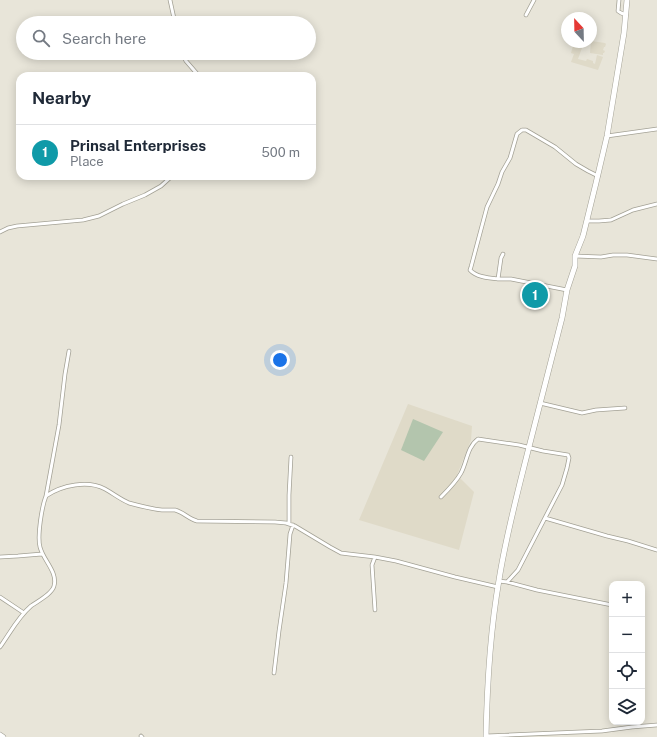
<!DOCTYPE html>
<html lang="en">
<head>
<meta charset="utf-8">
<style>
	:root { --surface:#fff; --page:#f6f6f7; --text:#1f2937; --muted:#747a83; --line:#e0e1e3; --accent:#9a389e }
	body { margin:0; font-family:"Public Sans",sans-serif; background:var(--page); color:var(--text) }
	.controls { position:absolute; right:12px; bottom:12px; display:grid; overflow:hidden; border-radius:8px; box-shadow:0 2px 10px #0003 }
	.controls button { width:36px; height:36px; display:grid; place-items:center; padding:0; border:0; border-bottom:1px solid var(--line); background:var(--surface); color:var(--text); font:20px sans-serif }
	.compass { position:absolute; left:561px; top:12px; width:36px; height:36px; border-radius:50%; background:var(--surface); box-shadow:0 2px 10px #0003; rotate:338deg }
	.you { position:absolute; left:280px; top:360px; width:14px; height:14px; margin:-10px; border:3px solid #fff; border-radius:50%; background:#1a73e8; box-shadow:0 0 0 6px #1a73e833 }
	.badge { display:grid; place-items:center; width:26px; height:26px; border-radius:50%; background:var(--accent); color:#fff; font-size:13px; font-weight:700 }
	.pin { position:absolute; translate:-50% -50%; border:2px solid #fff; box-shadow:0 1px 4px #0006 }
	.list { margin:0; padding:0; list-style:none }
	h2 { display:flex; justify-content:space-between; align-items:center; height:52px; margin:0; padding:0 16px; font-size:17px }
	h2 small { font-size:13px; font-weight:400; color:var(--muted) }
	.list li { display:grid; grid-template-columns:26px 1fr auto; gap:12px; align-items:center; box-sizing:border-box; height:56px; padding:0 16px; border-top:1px solid var(--line) }
	.list b { display:block; font-size:15px; white-space:nowrap }
	.list p { margin:0; font-size:13px; white-space:nowrap; color:var(--muted) }
	.list em { font-size:13px; font-style:normal; color:var(--muted) }
	.icon { flex:none; width:22px; height:22px; fill:none; stroke:currentColor; stroke-width:2; stroke-linecap:round; stroke-linejoin:round }
	.map { position:relative; flex:none; width:657px; height:737px; overflow:hidden }
	.search { position:absolute; background:var(--surface); box-shadow:0 2px 10px #0003; left:16px; top:16px; width:300px; height:44px; display:flex; align-items:center; gap:10px; box-sizing:border-box; padding:0 14px; border-radius:22px; color:var(--muted); font-size:15px }
	.panel { position:absolute; background:var(--surface); box-shadow:0 2px 10px #0003; left:16px; top:72px; width:300px; height:108px; border-radius:12px }
	.map>svg:first-child { display:block }
	.built { fill:#dfdac8 }
	.green { fill:#b3c5ad }
	.lines { fill:none; stroke-linecap:round; stroke-linejoin:round }
	.minor-casing { stroke:#a3a195; stroke-width:4.5 }
	.trunk-casing { stroke:#a3a195; stroke-width:6 }
	.minor { stroke:#fff; stroke-width:3 }
	.trunk { stroke:#fff; stroke-width:5 }
</style>
</head>
<body>
<div class="map">
<svg width="657" height="737" viewBox="0 0 657 737">
	<rect width="100%" height="100%" fill="#e8e5d9"/>
	<path class="built" d="M 591,41 L 605,43 L 606,44 L 605,47 L 604,47 L 603,50 L 605,51 L 604,53 L 603,53 L 603,55 L 590,53 Z
		M 573,46 L 582,48 L 578,59 L 586,61 L 587,59 L 593,61 L 593,63 L 595,64 L 597,55 L 603,57 L 598,70 L 571,62 L 574,54 L 571,53 Z
		M 408,404 L 472,426 L 471,440 L 457,475 L 474,492 L 459,550 L 359,520 Z"/>
	<path class="green" d="M 413,419 L 443,432 L 424,461 L 401,450 Z"/>
	<g class="lines">
		<g class="minor-casing">
			<path id="minor" d="M 170,0 L 175,23
				M 619,0 L 618,11 L 621,13 L 626,15
				M 526,15 L 534,0
				M 182,53 L 186,61 L 199,76
				M 607,136 L 657,129
				M 587,221 L 599,221 L 611,220 L 633,210 L 657,204
				M 0,232 L 8,228 L 17,226 L 83,220 L 99,216 L 123,204 L 145,195 L 161,186 L 172,176
				M 503,254 L 501,258 L 498,279 L 511,279 L 567,290
				M 575,256 L 601,257 L 613,255 L 627,255 L 657,259
				M 498,279 C 489,278 476,277 470,270 L 471,267 L 487,207 L 498,184 L 502,172 L 510,158 L 517,134 L 522,130 L 526,130 L 555,147 L 576,164 L 588,171 L 598,176
				M 540,403 L 582,413 L 596,410 L 625,408
				M 46,496 C 62,485 88,480 105,489 C 114,494 120,499 129,503 C 140,506 151,509 162,510 C 167,510 171,510 175,510 C 183,512 189,519 197,521 L 275,522 L 286,523 L 295,526 L 330,547 L 341,553 L 349,554 L 375,557 L 396,561 L 455,577 L 498,587
				M 441,497 C 448,490 456,482 461,473 C 467,462 467,447 478,439 L 519,445 L 543,451 L 568,455 L 569,458 L 567,468 L 562,485 L 518,570 L 507,582 L 499,581
				M 545,518 L 607,536 L 628,541 L 657,550
				M 289,524 L 289,495 L 291,457
				M 0,557 L 18,556 L 42,554
				M 507,582 L 537,590 L 612,605
				M 0,597 L 24,613
				M 375,610 L 372,565 L 375,557
				M 0,647 C 10,633 18,617 31,606 C 38,601 52,594 54,586 C 58,572 43,560 40,547 C 37,536 42,506 46,496 L 59,425 L 65,374 L 69,351
				M 274,673 L 279,631 L 286,583 L 290,534 L 293,525
				M 141,736 L 142,737
				M 486,736 L 602,731 L 632,727 L 657,725"/>
		</g>
		<g class="trunk-casing">
			<path id="trunk" d="M 0,735 L 3,737
				M 486,737 C 487,685 490,632 499,580 C 506,535 518,491 529,447 C 540,404 551,361 562,318 L 567,290 L 575,266 L 575,256 L 583,236 L 596,183 L 607,136 L 624,33 L 627,0"/>
		</g>
		<use href="#minor" class="minor"/>
		<use href="#trunk" class="trunk"/>
	</g>
</svg>
<div class="controls">
<button>+</button>
<button>−</button>
<button><svg class="icon" aria-label="locate" viewBox="0 0 24 24"><circle cx="12" cy="12" r="6"/><path d="M12 2v4M12 18v4M2 12h4M18 12h4"/></svg></button>
<button><svg class="icon" aria-label="layers" viewBox="0 0 24 24"><path d="M12 4l9 5-9 5-9-5zM3 14l9 5 9-5"/></svg></button>
</div>
<svg class="compass" viewBox="-18 -18 36 36"><path d="M0-13l5 13h-10z" fill="#e53935"/><path d="M0 13l5-13h-10z" fill="#747a83"/></svg>
<div class="you"></div>
<div class="pin badge" style="left:535px;top:295px;background:#0f9aa8">1</div>
<div class="search"><svg class="icon" aria-label="search" viewBox="0 0 24 24"><circle cx="10" cy="10" r="6"/><path d="M15 15l6 6"/></svg>Search here</div>
<section class="panel">
<h2>Nearby<small></small></h2>
<ul class="list">
<li><span class="badge" style="background:#0f9aa8">1</span><div><b>Prinsal Enterprises</b><p>Place</p></div><em>500 m</em></li>
</ul>
</section>
</div>
</body>
</html>
